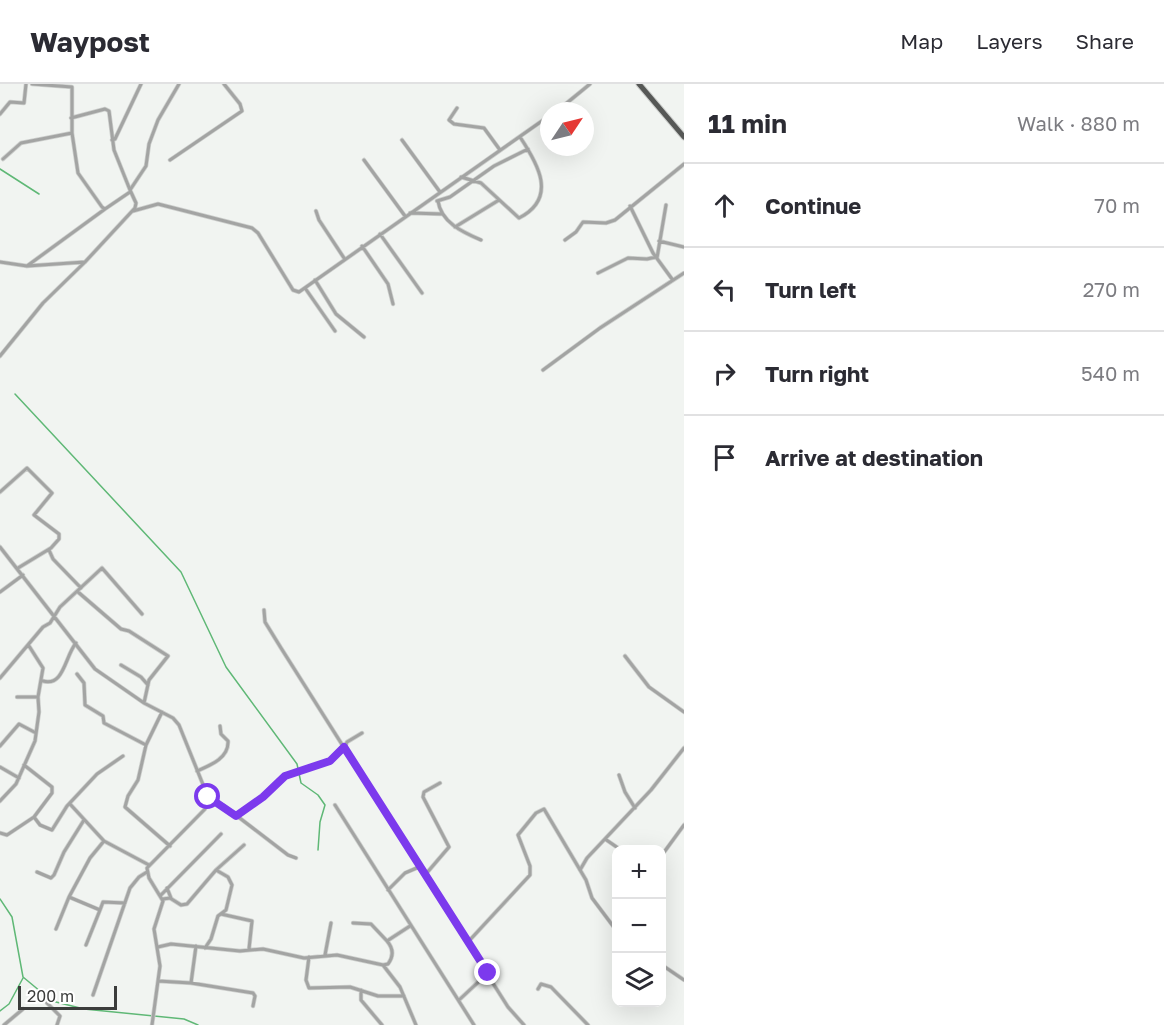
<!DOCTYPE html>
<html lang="en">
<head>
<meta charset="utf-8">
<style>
	:root { --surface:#fff; --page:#f2f2f3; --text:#2b2b33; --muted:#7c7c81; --line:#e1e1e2 }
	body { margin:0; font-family:"Golos Text",sans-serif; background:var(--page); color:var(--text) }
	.controls { position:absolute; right:18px; bottom:18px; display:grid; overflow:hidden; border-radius:12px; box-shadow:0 6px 24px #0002 }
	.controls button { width:54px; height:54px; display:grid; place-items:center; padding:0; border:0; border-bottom:2px solid var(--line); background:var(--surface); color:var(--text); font:30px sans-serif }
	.compass { position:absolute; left:540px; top:18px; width:54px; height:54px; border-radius:50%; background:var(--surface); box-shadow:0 6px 24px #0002; rotate:55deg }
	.scale { position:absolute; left:18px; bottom:15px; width:99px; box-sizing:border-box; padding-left:6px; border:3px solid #3b3c3b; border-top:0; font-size:16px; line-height:21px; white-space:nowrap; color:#3b3c3b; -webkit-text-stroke:4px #fff; paint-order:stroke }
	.stop { position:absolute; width:18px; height:18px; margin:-14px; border:4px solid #7c3aed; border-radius:50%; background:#fff }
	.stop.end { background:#7c3aed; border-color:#fff; box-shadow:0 2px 6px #0008 }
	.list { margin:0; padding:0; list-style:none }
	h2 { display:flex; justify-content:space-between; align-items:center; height:78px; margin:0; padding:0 24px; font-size:26px }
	h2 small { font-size:20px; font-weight:400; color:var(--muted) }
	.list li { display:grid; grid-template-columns:39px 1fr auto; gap:18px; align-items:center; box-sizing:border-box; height:84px; padding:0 24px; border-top:2px solid var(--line) }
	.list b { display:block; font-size:22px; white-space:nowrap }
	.list em { font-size:20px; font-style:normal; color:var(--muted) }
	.icon { flex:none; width:33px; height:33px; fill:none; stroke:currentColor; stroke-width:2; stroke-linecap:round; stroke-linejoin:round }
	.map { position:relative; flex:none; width:684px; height:941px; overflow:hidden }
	header { display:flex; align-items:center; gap:36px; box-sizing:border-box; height:84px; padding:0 30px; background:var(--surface); border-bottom:2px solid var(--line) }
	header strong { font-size:28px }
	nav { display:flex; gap:33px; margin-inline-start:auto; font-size:21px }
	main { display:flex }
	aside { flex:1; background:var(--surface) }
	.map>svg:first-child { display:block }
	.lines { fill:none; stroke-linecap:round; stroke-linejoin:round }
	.stream { stroke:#5fb876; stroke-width:1.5 }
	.minor-casing { stroke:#cdcfcd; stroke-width:4.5 }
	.trunk-casing { stroke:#cdcfcd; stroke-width:7 }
	.minor { stroke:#a3a4a3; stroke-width:3 }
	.trunk { stroke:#565856; stroke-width:5 }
	.route { stroke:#7c3aed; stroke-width:8 }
</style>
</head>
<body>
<header>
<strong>Waypost</strong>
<nav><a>Map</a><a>Layers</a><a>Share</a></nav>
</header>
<main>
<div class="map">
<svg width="684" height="941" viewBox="0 0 684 941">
	<rect width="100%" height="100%" fill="#f1f4f1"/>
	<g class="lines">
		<path class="stream" d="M 0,85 L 39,110
			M 15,310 L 181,488 L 226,583 L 297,680 L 301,699 L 318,711 L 325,721 L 320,738 L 318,766
			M 0,815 L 12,833 L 23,893 L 52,917 L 84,925 L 184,935 L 198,941
			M 0,927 L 9,920 L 23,894"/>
		<g class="minor-casing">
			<path id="minor" d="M 32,0 L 72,3 L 72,49 L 78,89 L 102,123 L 105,125 L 130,108
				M 457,24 L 449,36 L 454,40 L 484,44 L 500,66
				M 557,27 L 590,0
				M 0,30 L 10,18 L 24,19 L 26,0
				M 71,34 L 105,25 L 109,27 L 114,66 L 130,106
				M 112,56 L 115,55 L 141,0
				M 402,56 L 440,108
				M 3,75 L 21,59 L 72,49
				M 170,76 L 242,27 L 240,20 L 224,0
				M 364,76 L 405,132
				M 461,93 L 481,99 L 519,134 C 558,114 538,80 520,53
				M 437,117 L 450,113 L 494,82 L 528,65
				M 438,117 C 441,138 462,148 481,156
				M 630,122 L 653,169 L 672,195
				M 133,127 L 158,120 L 252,144 L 258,149 L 293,206 L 299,208 L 549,32
				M 316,127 L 319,136 L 344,174
				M 410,129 L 442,130
				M 455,143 L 499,116
				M 380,150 L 422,209
				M 565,156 L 576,148 L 583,138 L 606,139 L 615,136 L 684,80
				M 659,157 L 684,163
				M 362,162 L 388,200 L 393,220
				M 657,174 L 666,121
				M 0,178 L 27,182 L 85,178
				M 27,182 L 105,125
				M 598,189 L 628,174 L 647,175 L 656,173
				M 315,196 L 336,230 L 364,253
				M 305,204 L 335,247
				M 0,272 L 43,219 L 85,178 L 135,124 L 136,119 L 130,106 L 146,82 L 149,60 L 158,36 L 179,0
				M 543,286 L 600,244 L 684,189
				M 0,408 L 27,384 L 52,409 L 34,431 L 59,450 L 59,455 L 51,464 L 18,484
				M 0,463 L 95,585 L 144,619 L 173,634 L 179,641 L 208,713 L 205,725 L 147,784 L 149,794 L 163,817 L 154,845 L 160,882 L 152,941
				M 49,466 L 53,475 L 81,504
				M 0,508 L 23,491
				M 78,508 L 121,545 L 129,547 L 168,572 L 149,596 L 144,619
				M 264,526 L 265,538 L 281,564 L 508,923 L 524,941
				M 625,572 L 649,603 L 684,628
				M 121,581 L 141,593 L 148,601
				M 77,590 L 84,599 L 85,621 L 103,632 L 104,639 L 146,661
				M 0,594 L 43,543 L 50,539 L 60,523 L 102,484 L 142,530
				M 43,597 C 64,603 65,572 76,559
				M 17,613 L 38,613
				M 162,628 L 146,661 L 138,696 L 128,712 L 125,723 L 170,762
				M 0,662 L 19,640 L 36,649
				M 0,683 L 19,694
				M 197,687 C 211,681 229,674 228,657 L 221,650 L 220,642
				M 619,691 L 625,708 L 635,724
				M 208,713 L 224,722 L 288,771 L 296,774
				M 0,717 L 16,700 L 35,657 L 39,628 L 38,613 L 43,584 L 29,562
				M 70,720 L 104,757 L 149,781
				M 335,721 L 474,941
				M 236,732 L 263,713 L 285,692 L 330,677 L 344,665 L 347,658 L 362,649
				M 34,733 L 40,741 L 52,746 L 67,722 L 97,690 L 123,672
				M 0,749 L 7,751 L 34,733 L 52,709 L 52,703 L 24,681
				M 605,755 L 621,766
				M 662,771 L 684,741
				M 580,786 L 587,774 L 651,706 L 684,664
				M 37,788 L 51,794 L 54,791 L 64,768 L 84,736
				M 425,791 L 449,763 L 423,713 L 424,708 L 440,699
				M 167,804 L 171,814
				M 388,806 L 405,789 L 419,783
				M 161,811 L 221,750
				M 69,813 L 90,774 L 104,757
				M 163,815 L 170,814 L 181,821 L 187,820 L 216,786 L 244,761
				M 221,830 L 252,837 L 249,865
				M 353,839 L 371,840 L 387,857
				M 56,845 L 69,813 L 100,826 L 103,818 L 125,819
				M 468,858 L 530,791 L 530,782 L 518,751 L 536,729 L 544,725 L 586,796 L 592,814 L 616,846
				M 86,861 L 100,826
				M 158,863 L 171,860 L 240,867 L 263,865 L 304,874 L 337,871 L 383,881 L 400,903 L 416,941
				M 205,864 L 211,855 L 218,832 L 226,826 L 232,801 L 228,793 L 216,786
				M 325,871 L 331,839
				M 309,873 L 306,896 L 309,904 L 350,903 L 378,912 L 404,912
				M 383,881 L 388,880 C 394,872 393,864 387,857 L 410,842
				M 662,881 L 684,896
				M 158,897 L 191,899 L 253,909 L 255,912 L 253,922
				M 191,899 L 196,862
				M 538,905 L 541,900 L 551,903 L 588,941
				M 361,906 L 361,916 L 382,941
				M 93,911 L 130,804 L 139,793 L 147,788
				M 46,913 L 47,919 L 60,932 L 57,941
				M 459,916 L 488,889
				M 4,941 L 23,925"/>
		</g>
		<g class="trunk-casing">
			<path id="trunk" d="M 639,0 L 684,53"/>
		</g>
		<use href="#minor" class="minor"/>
		<use href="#trunk" class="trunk"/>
	</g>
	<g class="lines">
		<path class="route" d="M 208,713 L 236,732 L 263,713 L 285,692 L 330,677 L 344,663 L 488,889"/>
	</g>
</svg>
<div class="controls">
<button>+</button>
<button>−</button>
<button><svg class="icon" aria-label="layers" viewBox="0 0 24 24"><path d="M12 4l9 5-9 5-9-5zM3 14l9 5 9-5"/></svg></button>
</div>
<svg class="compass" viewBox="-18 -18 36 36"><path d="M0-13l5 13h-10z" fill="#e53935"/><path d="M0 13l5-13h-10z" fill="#7c7c81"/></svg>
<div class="scale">200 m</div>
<div class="stop" style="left:208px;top:713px"></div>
<div class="stop end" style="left:488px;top:889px"></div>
</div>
<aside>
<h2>11 min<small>Walk · 880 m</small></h2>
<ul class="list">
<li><svg class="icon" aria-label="ahead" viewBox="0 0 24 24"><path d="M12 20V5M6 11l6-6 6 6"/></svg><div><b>Continue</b></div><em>70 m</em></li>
<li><svg class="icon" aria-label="left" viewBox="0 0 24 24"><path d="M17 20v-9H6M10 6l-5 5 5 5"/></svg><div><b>Turn left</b></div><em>270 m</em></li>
<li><svg class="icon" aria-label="right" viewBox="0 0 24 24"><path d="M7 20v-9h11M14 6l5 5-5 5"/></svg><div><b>Turn right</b></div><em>540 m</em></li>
<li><svg class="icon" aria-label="arrive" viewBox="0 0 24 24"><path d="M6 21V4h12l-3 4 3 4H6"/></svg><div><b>Arrive at destination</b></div></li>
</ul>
</aside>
</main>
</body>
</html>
